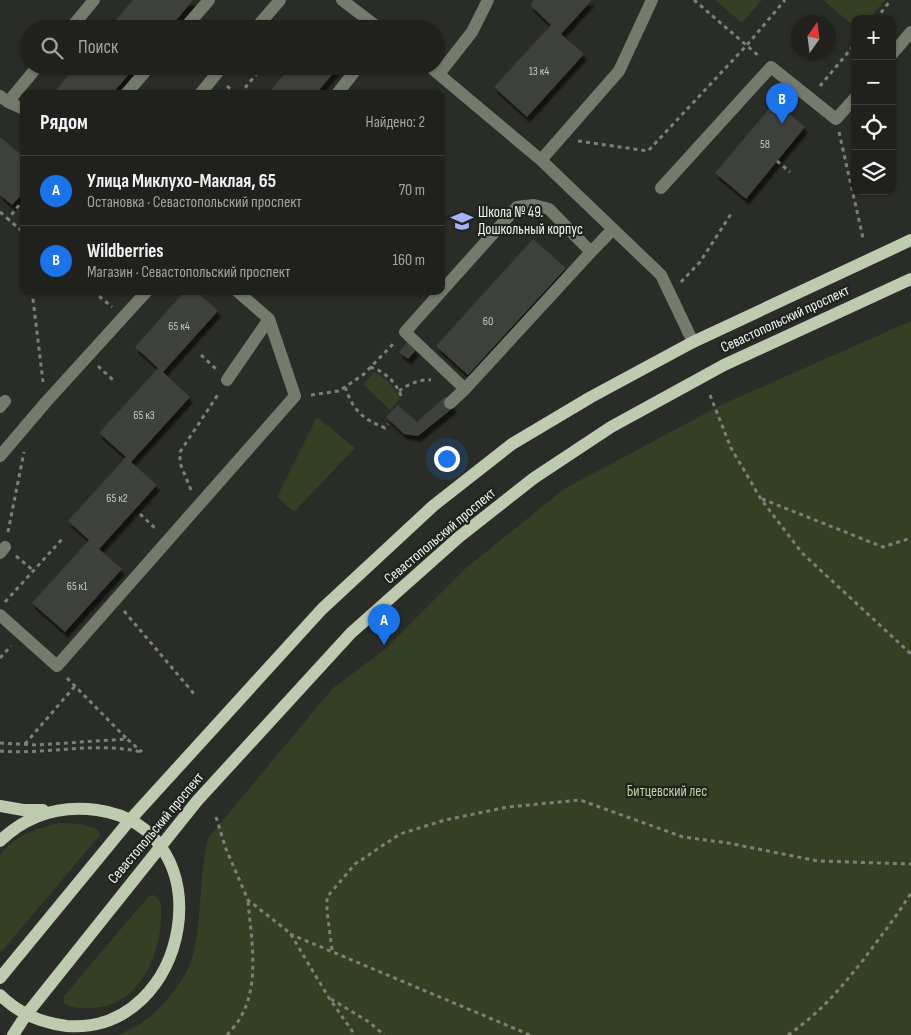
<!DOCTYPE html>
<html lang="ru">
<head>
<meta charset="utf-8">
<style>
	:root { --surface:#20211d; --page:#282926; --text:#f1f3f6; --muted:#a2a3a4; --line:#3d3e3b; --accent:#1a73e8 }
	body { margin:0; font-family:"Sofia Sans Condensed",sans-serif; background:var(--page); color:var(--text) }
	.controls { position:absolute; right:15px; top:15px; display:grid; overflow:hidden; border-radius:10px; box-shadow:0 1px 4px #0004 }
	.controls button { width:45px; height:45px; display:grid; place-items:center; padding:0; border:0; border-bottom:1px solid var(--line); background:var(--surface); color:var(--text); font:25px sans-serif }
	.compass { position:absolute; left:791px; top:15px; width:45px; height:45px; border-radius:50%; background:var(--surface); box-shadow:0 1px 4px #0004; rotate:14deg }
	.you { position:absolute; left:446px; top:458px; width:18px; height:18px; margin:-12px; border:4px solid #fff; border-radius:50%; background:#1a73e8; box-shadow:0 0 0 8px #1a73e833 }
	.badge { display:grid; place-items:center; width:32px; height:32px; border-radius:50%; background:var(--accent); color:#fff; font-size:16px; font-weight:700 }
	.pin { position:absolute; translate:-50% -41px; filter:drop-shadow(0 1px 2px #0008) }
	.pin::after { content:''; position:absolute; top:26px; width:18px; height:15px; background:inherit; clip-path:polygon(0 0,100% 0,50% 100%) }
	.list { margin:0; padding:0; list-style:none }
	h2 { display:flex; justify-content:space-between; align-items:center; height:65px; margin:0; padding:0 20px; font-size:21px }
	h2 small { font-size:16px; font-weight:400; color:var(--muted) }
	.list li { display:grid; grid-template-columns:32px 1fr auto; gap:15px; align-items:center; box-sizing:border-box; height:70px; padding:0 20px; border-top:1px solid var(--line) }
	.list b { display:block; font-size:19px; white-space:nowrap }
	.list p { margin:0; font-size:16px; white-space:nowrap; color:var(--muted) }
	.list em { font-size:16px; font-style:normal; color:var(--muted) }
	.icon { flex:none; width:28px; height:28px; fill:none; stroke:currentColor; stroke-width:2; stroke-linecap:round; stroke-linejoin:round }
	.map { position:relative; flex:none; width:911px; height:1035px; overflow:hidden }
	.search { position:absolute; background:var(--surface); box-shadow:0 1px 4px #0004; left:20px; top:20px; width:425px; height:55px; display:flex; align-items:center; gap:12px; box-sizing:border-box; padding:0 18px; border-radius:28px; color:var(--muted); font-size:19px }
	.panel { position:absolute; background:var(--surface); box-shadow:0 1px 4px #0004; left:20px; top:90px; width:425px; height:205px; border-radius:10px }
	.map>svg:first-child { display:block }
	.green { fill:#343f24 }
	.building { fill:#3e403a; filter:url(#shadow) }
	.lines { fill:none; stroke-linecap:round; stroke-linejoin:round }
	.path { stroke:#7d7f7b; stroke-width:3; stroke-dasharray:4 4; stroke-linecap:butt }
	.minor { stroke:#747b6d; stroke-width:12 }
	.major { stroke:#becbae; stroke-width:12 }
	.labels { text-anchor:middle; dominant-baseline:central; stroke-width:4.5; stroke-linejoin:round; paint-order:stroke }
	.number-label { font-size:12px; fill:#c5c7c3 }
	.poi-label { font-size:15px; fill:#f2f4f1; stroke:#20231d; text-anchor:start }
	.street-label { font-size:15px; fill:#f2f4f1; stroke:#20231d }
	.park-label { font-size:15px; fill:#bed79e; stroke:#20231d }
</style>
</head>
<body>
<div class="map">
<svg width="911" height="1035" viewBox="0 0 911 1035">
	<defs>
		<filter id="shadow"><feDropShadow dx="3" dy="5.5" stdDeviation="1" flood-color="#0009"/></filter>
	</defs>
	<rect width="100%" height="100%" fill="#2a2c27"/>
	<path class="green" d="M 715,0 L 762,0 L 742,23 Z
		M 823,0 L 885,0 L 869,19 L 855,19 L 855,27 Z
		M 911,321 L 911,1035 L 117,1035 C 137,1028 152,1017 166,1001 C 176,989 187,974 192,959 C 203,919 198,877 208,838 L 333,688 L 384,650 L 466,568 L 564,489 L 723,404 Z
		M 374,372 C 386,378 394,386 400,399 L 390,410 L 363,384 Z
		M 317,417 L 355,448 L 294,512 L 277,497 Z
		M 59,823 C 72,823 87,823 99,831 L 100,835 L 3,950 L 0,951 L 0,855 C 13,836 38,828 59,823 Z
		M 154,895 C 162,900 161,907 161,915 C 161,942 151,974 130,993 C 119,1003 104,1008 91,1008 C 81,1008 72,1009 64,1003 L 64,996 L 149,896 Z"/>
	<path class="building" d="M 133,0 L 193,0 L 169,29 L 108,29 Z
		M 534,0 L 592,0 L 561,34 L 584,54 L 527,117 L 494,87 L 551,25 L 530,5 Z
		M 76,66 L 136,66 L 112,94 L 60,94 L 56,90 Z
		M 291,66 L 339,66 L 316,94 L 268,94 Z
		M 775,102 L 805,127 L 746,199 L 715,173 Z
		M 0,137 L 24,157 L 24,192 L 12,205 L 0,195 Z
		M 533,239 L 566,268 L 468,375 L 436,346 Z
		M 185,291 L 196,291 L 218,311 L 163,372 L 190,397 L 131,462 L 157,485 L 99,549 L 122,569 L 65,632 L 32,603 L 89,540 L 68,521 L 126,457 L 99,433 L 158,368 L 135,347 Z
		M 407,342 L 416,350 L 408,359 L 399,352 Z
		M 445,397 L 454,407 L 418,436 L 404,434 L 386,417 L 398,405 L 417,422 Z"/>
	<g class="lines">
		<path class="path" d="M 694,0 L 760,57
			M 876,19 L 891,0
			M 295,29 C 304,19 311,21 320,29
			M 227,86 L 236,94
			M 820,86 L 855,44
			M 240,94 L 263,66
			M 839,132 L 863,238
			M 578,141 L 648,151 L 747,45 L 785,0
			M 777,161 L 790,172
			M 24,199 L 8,219 L 24,233
			M 0,212 L 8,219
			M 681,282 L 700,262 L 731,214
			M 32,291 L 43,382
			M 93,291 L 112,307
			M 201,355 L 216,369
			M 98,366 L 114,381
			M 370,367 C 386,372 396,382 402,398
			M 345,387 C 354,411 361,418 385,428 L 388,424
			M 399,391 C 408,384 420,379 431,380
			M 311,395 L 339,391 L 364,374 L 395,342
			M 710,395 L 731,448 L 761,499 L 802,553 L 911,654
			M 191,490 L 180,463 L 180,452 L 219,393
			M 762,499 L 883,547 L 911,538
			M 140,514 L 157,530
			M 8,532 L 24,452
			M 16,556 L 34,571
			M 5,602 L 64,537
			M 124,611 L 195,695
			M 0,658 L 11,646
			M 67,678 L 127,739
			M 0,743 L 36,745 L 127,739 L 142,752
			M 25,744 L 75,686
			M 0,751 C 47,755 96,741 141,752
			M 216,817 L 226,849 L 248,900 L 290,933 L 329,998 L 355,1035
			M 290,934 L 530,1035
			M 332,950 L 327,911 L 327,897 L 355,864 L 400,834 L 445,820 L 508,807 L 580,800 L 683,837 L 728,843 L 818,861 L 911,864
			M 331,999 L 369,1022 L 384,1035
			M 227,1035 C 231,1030 236,1025 239,1020 C 261,985 251,939 248,900
			M 788,1035 C 820,1013 840,989 864,959 C 880,937 897,916 911,893"/>
		<path class="minor" d="M 342,0 L 380,29
			M 70,29 L 94,0
			M 184,29 L 209,0
			M 255,29 L 280,0
			M 892,54 L 911,32
			M 429,66 L 541,160 L 661,275 L 693,342
			M 439,74 L 472,32 L 488,0
			M 126,94 L 150,66
			M 200,94 L 223,66
			M 337,94 L 358,67
			M 0,96 L 8,102 L 24,109
			M 8,102 L 38,66
			M 541,160 L 619,71 L 652,0
			M 661,188 L 771,67 L 836,119 L 855,98
			M 591,252 L 465,389 L 405,332 L 517,207 L 534,205 L 549,209 L 591,252 L 613,229
			M 227,380 L 269,319
			M 450,403 L 465,389
			M 0,407 L 5,401
			M 0,456 L 46,402 L 147,291
			M 0,553 L 5,547
			M 0,615 L 57,666 L 295,396 L 269,319 L 237,291"/>
		<path class="major" d="M 0,806 L 23,810 L 43,810
			M 0,841 C 27,815 60,805 97,810 C 228,829 191,1035 67,1026 C 42,1023 18,1013 0,995
			M 0,978 L 129,821 L 322,609 L 433,506 L 512,444 L 591,397 L 693,342 L 911,240
			M 13,1035 L 26,1015 L 197,801 L 351,633 L 459,537 L 534,478 L 611,427 L 724,365 L 911,279"/>
	</g>
	<defs>
		<g id="school-bare" transform="scale(1.725)"><path d="M0-5L7-2L0 1L-7-2ZM-4 1L0 2.5L4 1V4Q0 6-4 4Z" fill="#a6b1fc" stroke="#20231d" stroke-width="2.5" paint-order="stroke"/></g>
	</defs>
	<g fill-rule="evenodd">
		<use href="#school-bare" x="462" y="221"/>
	</g>
	<g class="labels">
		<g class="number-label">
			<text x="539" y="71">13 к4</text>
			<text x="765" y="144">58</text>
			<text x="488" y="321">60</text>
			<text x="179" y="326">65 к4</text>
			<text x="144" y="415">65 к3</text>
			<text x="117" y="498">65 к2</text>
			<text x="77" y="586">65 к1</text>
		</g>
		<g class="poi-label">
			<text x="478" y="212">Школа № 49.<tspan x="478" dy="17">Дошкольный корпус</tspan></text>
		</g>
		<g class="street-label">
			<text transform="translate(785 319) rotate(-25)">Севастопольский проспект</text>
			<text transform="translate(440 536) rotate(-40)">Севастопольский проспект</text>
			<text transform="translate(156 828) rotate(-50)">Севастопольский проспект</text>
		</g>
		<g class="park-label">
			<text x="667" y="791">Битцевский лес</text>
		</g>
	</g>
</svg>
<div class="controls">
<button>+</button>
<button>−</button>
<button><svg class="icon" aria-label="locate" viewBox="0 0 24 24"><circle cx="12" cy="12" r="6"/><path d="M12 2v4M12 18v4M2 12h4M18 12h4"/></svg></button>
<button><svg class="icon" aria-label="layers" viewBox="0 0 24 24"><path d="M12 4l9 5-9 5-9-5zM3 14l9 5 9-5"/></svg></button>
</div>
<svg class="compass" viewBox="-18 -18 36 36"><path d="M0-13l5 13h-10z" fill="#e53935"/><path d="M0 13l5-13h-10z" fill="#a2a3a4"/></svg>
<div class="you"></div>
<div class="pin badge" style="left:384px;top:645px">A</div>
<div class="pin badge" style="left:782px;top:124px">B</div>
<div class="search"><svg class="icon" aria-label="search" viewBox="0 0 24 24"><circle cx="10" cy="10" r="6"/><path d="M15 15l6 6"/></svg>Поиск</div>
<section class="panel">
<h2>Рядом<small>Найдено: 2</small></h2>
<ul class="list">
<li><span class="badge">A</span><div><b>Улица Миклухо-Маклая, 65</b><p>Остановка · Севастопольский проспект</p></div><em>70 m</em></li>
<li><span class="badge">B</span><div><b>Wildberries</b><p>Магазин · Севастопольский проспект</p></div><em>160 m</em></li>
</ul>
</section>
</div>
</body>
</html>
